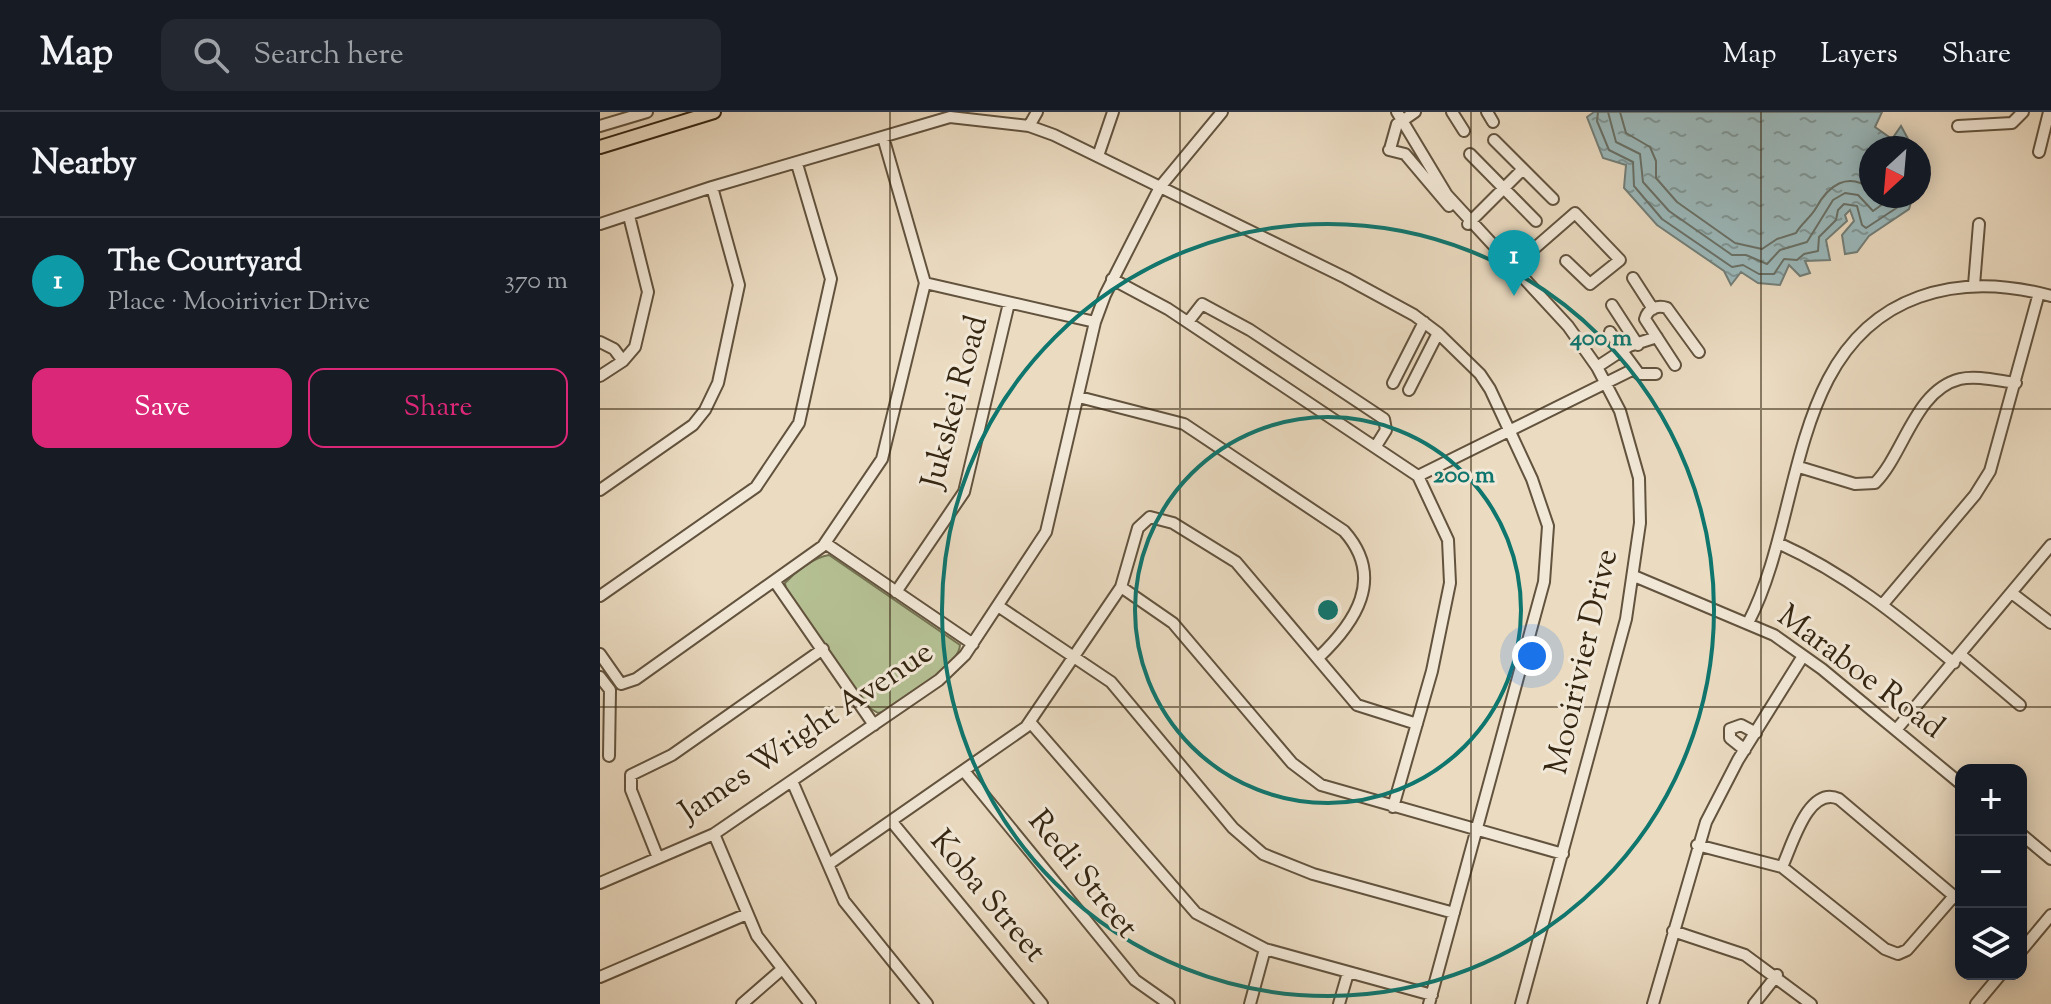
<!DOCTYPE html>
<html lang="en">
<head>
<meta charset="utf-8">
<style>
	:root { --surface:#171b24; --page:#242831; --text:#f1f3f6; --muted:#9ea1a6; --line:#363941; --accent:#db2777 }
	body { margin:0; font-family:"Sorts Mill Goudy",serif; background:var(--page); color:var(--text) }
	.controls { position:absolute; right:24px; bottom:24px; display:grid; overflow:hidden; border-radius:16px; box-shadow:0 4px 20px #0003 }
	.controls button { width:72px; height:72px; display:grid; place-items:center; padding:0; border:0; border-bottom:2px solid var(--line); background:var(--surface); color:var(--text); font:40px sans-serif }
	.compass { position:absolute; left:1259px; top:24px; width:72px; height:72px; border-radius:50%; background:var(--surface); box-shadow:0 4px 20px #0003; rotate:206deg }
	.you { position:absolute; left:932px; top:544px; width:28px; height:28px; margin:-20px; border:6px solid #fff; border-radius:50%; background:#1a73e8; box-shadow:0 0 0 12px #1a73e833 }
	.badge { display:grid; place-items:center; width:52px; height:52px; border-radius:50%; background:var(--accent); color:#fff; font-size:26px; font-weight:700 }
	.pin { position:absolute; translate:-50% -66px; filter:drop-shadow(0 2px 4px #0008) }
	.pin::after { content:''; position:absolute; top:42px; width:28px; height:24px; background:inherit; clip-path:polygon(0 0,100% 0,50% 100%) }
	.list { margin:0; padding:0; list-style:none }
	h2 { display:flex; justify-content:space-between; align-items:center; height:104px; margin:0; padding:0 32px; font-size:34px }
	h2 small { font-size:26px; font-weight:400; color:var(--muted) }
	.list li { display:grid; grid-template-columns:52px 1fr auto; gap:24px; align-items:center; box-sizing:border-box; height:128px; padding:0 32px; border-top:2px solid var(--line) }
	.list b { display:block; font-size:30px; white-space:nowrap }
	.list p { margin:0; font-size:26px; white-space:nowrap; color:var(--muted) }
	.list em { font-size:26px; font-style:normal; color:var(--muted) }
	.actions { display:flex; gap:16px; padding:24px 32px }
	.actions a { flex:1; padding:18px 0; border:2px solid var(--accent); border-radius:16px; text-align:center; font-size:28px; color:var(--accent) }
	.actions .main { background:var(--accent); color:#fff }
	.icon { flex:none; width:44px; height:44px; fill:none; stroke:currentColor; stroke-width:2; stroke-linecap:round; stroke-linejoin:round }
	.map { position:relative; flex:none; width:1451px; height:892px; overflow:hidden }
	header { display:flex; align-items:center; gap:48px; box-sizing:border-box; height:112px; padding:0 40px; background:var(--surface); border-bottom:2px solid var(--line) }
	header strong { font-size:38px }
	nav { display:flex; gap:44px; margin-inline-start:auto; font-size:28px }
	.search { width:560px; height:72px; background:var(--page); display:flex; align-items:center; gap:20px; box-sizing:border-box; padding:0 28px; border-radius:16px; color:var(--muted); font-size:30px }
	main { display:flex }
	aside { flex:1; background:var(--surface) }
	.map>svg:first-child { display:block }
	.green { fill:#b5c194; stroke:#757453; stroke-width:2 }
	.water { fill:url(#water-ripples); stroke:#727e78; stroke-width:2 }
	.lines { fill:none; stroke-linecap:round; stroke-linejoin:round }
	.shore { stroke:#687067; stroke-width:2 }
	.minor-casing { stroke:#62533e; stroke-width:14 }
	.major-casing { stroke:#352612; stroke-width:16 }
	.minor { stroke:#f2e8d7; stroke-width:10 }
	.major { stroke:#ebdbc1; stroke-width:12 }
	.grid { fill:none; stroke:#352612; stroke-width:2; stroke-opacity:0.55 }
	.ring { fill:none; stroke:#0f766e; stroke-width:4 }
	.labels { text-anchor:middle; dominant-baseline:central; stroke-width:6; stroke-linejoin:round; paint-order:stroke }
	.street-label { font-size:32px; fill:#352612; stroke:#f2e8d7 }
	.centre { fill:#0f766e; stroke:#f2e8d7; stroke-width:4 }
	.ring-label { font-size:24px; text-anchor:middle; font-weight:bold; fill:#0f766e; stroke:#f2e8d7; stroke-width:6; stroke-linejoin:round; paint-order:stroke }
</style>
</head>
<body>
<header>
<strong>Map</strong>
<div class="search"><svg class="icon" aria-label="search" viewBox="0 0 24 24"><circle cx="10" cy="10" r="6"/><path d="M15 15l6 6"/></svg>Search here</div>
<nav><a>Map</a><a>Layers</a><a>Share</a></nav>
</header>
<main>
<aside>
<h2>Nearby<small></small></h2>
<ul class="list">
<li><span class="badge" style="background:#0f9aa8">1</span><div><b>The Courtyard</b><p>Place · Mooirivier Drive</p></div><em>370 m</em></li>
</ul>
<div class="actions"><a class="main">Save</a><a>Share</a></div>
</aside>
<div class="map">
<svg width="1451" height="892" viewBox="0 0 1451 892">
	<defs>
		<pattern id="water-ripples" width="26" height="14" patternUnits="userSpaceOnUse" patternTransform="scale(2)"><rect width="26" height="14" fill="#9bb9bc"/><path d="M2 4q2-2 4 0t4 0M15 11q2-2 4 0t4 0" fill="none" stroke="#7f9697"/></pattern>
	</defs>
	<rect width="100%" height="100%" fill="#ebdbc1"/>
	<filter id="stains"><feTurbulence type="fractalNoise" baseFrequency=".0025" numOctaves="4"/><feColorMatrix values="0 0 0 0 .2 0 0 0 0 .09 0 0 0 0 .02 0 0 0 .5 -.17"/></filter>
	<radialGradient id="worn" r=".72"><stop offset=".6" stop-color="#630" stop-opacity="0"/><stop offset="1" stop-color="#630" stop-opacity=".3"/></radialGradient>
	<path class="green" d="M 229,443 L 360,533 C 359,555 302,587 283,600 L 278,601 L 268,595 L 186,478 L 185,471 C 195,460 214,445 229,443 Z"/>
	<path class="water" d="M 994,0 L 1282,0 L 1275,15 L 1292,27 L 1301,14 L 1313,36 L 1271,36 L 1271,84 L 1313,84 L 1309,97 L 1269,124 L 1257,140 L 1245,142 L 1242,123 L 1254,109 L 1250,98 L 1245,103 L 1247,109 L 1226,128 L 1230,148 L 1205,149 L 1210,161 L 1200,164 L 1189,153 L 1180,173 L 1158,171 L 1141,160 L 1131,173 L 1124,159 L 1057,113 L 1024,76 L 1026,53 L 1003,46 L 987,5 Z"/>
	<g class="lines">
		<path class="shore" d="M 998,0 L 997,9 L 1009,38 L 1033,50 L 1034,74 L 1062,107 L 1132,155 L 1143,153 L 1159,162 L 1174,162 L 1184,147 L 1197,148 L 1204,142 L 1218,139 L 1219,125 L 1236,108 L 1238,98 L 1244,92 L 1257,94 L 1262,113 L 1266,116 L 1301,93 L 1304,84
			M 1008,0 L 1016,30 L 1040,42 L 1043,70 L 1069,99 L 1132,143 L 1146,143 L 1167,152 L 1180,138 L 1207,130 L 1233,88 L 1245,81 L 1258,83 L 1273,99 L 1294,84
			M 1020,0 L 1026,21 L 1050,35 L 1056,49 L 1056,66 L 1077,90 L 1135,131 L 1162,137 L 1177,127 L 1196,121 C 1201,112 1211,105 1216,96 C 1228,74 1247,59 1271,77"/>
		<g class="minor-casing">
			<path id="minor" d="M 797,0 L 847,83 L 968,214 L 997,255 L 1020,299 L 1039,366 L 1040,411 L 1026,507 L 921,892
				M 852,0 L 864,19
				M 887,0 L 893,10
				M 802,9 L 815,0
				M 0,14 L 47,0
				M 429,14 L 437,0
				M 1358,14 L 1412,11 L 1423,0
				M 894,28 L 953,87
				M 790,37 L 797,12
				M 789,38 L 805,42 L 849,94
				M 1439,40 L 1449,0
				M 870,42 L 936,109
				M 498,44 L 513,0
				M 0,112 L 112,75 L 350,5 L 429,14 L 454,23 L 746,166 L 814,203 L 838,221 L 880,262 L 890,277 L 932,367 L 948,414 L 944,470 L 829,892
				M 868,112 L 923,57
				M 913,155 L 975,101 L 1020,148 L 990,172 L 966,149
				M 1033,166 L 1053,197
				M 512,167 L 568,197 L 818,364 L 848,428 L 850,471 L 832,559 L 793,695
				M 325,171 L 495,210
				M 1374,173 L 1379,112
				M 1012,193 L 1038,233
				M 588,210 L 602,192 L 650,218 L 784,307 L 786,318 L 776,334
				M 1010,220 L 1022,239
				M 0,230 L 14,237 L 23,249
				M 1025,243 L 1039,262 L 1056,262
				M 1075,253 L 1045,207 C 1048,196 1058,193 1067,196 L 1099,240
				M 997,255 L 1029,234 L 1057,225
				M 0,264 L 23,249 L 35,235 L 48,180 L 29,104
				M 793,271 L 824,210
				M 809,278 L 838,221
				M 479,285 L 584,312 L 744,419 C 786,466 755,511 718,546
				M 1199,355 L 1255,372 L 1275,371 C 1304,342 1315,278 1360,267 C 1377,263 1399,269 1416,271
				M 818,364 L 1034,257
				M 0,378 L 93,313 L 105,298 L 118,271 L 139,173 L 112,75
				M 225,431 L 373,532
				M 1178,431 C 1245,461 1298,504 1354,551
				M 1034,464 L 1174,523 L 1222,557 L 1361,672
				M 175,470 L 274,613
				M 521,475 L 573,511 L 692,651 L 721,673 L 963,742
				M 296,480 L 364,380 L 409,191
				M 1413,482 L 1451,511
				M 0,484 L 156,375 L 199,311 L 231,167 L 197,52
				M 1283,492 L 1375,383 L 1390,359 L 1439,181
				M 398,494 L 511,570 L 633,716 L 663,742 L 713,762 L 854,801
				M 1148,511 C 1204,405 1187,232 1319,185 C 1363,169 1407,172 1451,184
				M 0,542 L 21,572 L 36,567 L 223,434 L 282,347 L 325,171 L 283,25
				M 1361,543 L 1420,593
				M 0,565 L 10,578 L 9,644
				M 430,610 L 596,801 L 665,837 L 832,883
				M 1296,618 L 1451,433
				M 1145,638 L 1130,626 L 1130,617 L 1141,613 L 1156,621
				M 364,659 L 535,868 L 569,892
				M 192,669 L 244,789 L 327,892
				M 292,710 L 442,892
				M 114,722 L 157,824 L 210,892
				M 1421,722 L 1451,747
				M 1097,733 L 1182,755 L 1285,837 L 1298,842 L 1307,838 L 1354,784
				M 58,746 L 31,678 L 31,663 L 72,643 L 223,537
				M 229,752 L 426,615 L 521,475 L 538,416 L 550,405 L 573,411 L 636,450 L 757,593 L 817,612
				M 1182,755 C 1192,734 1208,673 1239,687 L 1361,790
				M 0,771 L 114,722 L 339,568 L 365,543 L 446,420 L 495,210 L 505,183 L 560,75 L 622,0
				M 1073,819 L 1145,843 L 1211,892
				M 1421,839 L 1451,803
				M 0,865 L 147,802
				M 142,892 L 181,858
				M 650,892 L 665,837
				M 739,892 L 748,861
				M 1053,892 L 1106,710 L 1138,648 L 1203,544
				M 1154,892 L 1177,863
				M 1376,892 L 1401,862"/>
		</g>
		<g class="major-casing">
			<path id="major" d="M 0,35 L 114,0"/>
		</g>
		<use href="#minor" class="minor"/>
		<use href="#major" class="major"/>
	</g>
	<path class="grid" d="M 290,0 L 290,892M 580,0 L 580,892M 871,0 L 871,892M 1161,0 L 1161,892M 0,297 L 1451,297M 0,595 L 1451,595"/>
	<g class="ring">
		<circle cx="728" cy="498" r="193"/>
		<circle cx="728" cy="498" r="386"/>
	</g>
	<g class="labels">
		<g class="street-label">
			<text transform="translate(356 290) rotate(-75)">Jukskei Road</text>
			<text transform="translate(983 550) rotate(-77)">Mooirivier Drive</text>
			<text transform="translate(1260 561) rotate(37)">Maraboe Road</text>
			<text transform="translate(207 621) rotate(-34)">James Wright Avenue</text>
			<text transform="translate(482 763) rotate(51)">Redi Street</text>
			<text transform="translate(387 785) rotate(50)">Koba Street</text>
		</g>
	</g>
	<circle cx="728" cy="498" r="12" class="centre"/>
	<g class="ring-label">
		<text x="1001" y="233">400 m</text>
		<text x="864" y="370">200 m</text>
	</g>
	<rect width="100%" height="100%" filter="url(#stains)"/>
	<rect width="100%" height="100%" fill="url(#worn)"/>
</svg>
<div class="controls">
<button>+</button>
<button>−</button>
<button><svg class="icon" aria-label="layers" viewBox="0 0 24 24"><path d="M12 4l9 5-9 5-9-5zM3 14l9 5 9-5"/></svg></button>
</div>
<svg class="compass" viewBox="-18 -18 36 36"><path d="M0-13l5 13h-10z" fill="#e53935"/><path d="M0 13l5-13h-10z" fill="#9ea1a6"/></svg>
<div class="you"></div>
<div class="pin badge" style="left:914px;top:184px;background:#0f9aa8">1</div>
</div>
</main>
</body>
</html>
